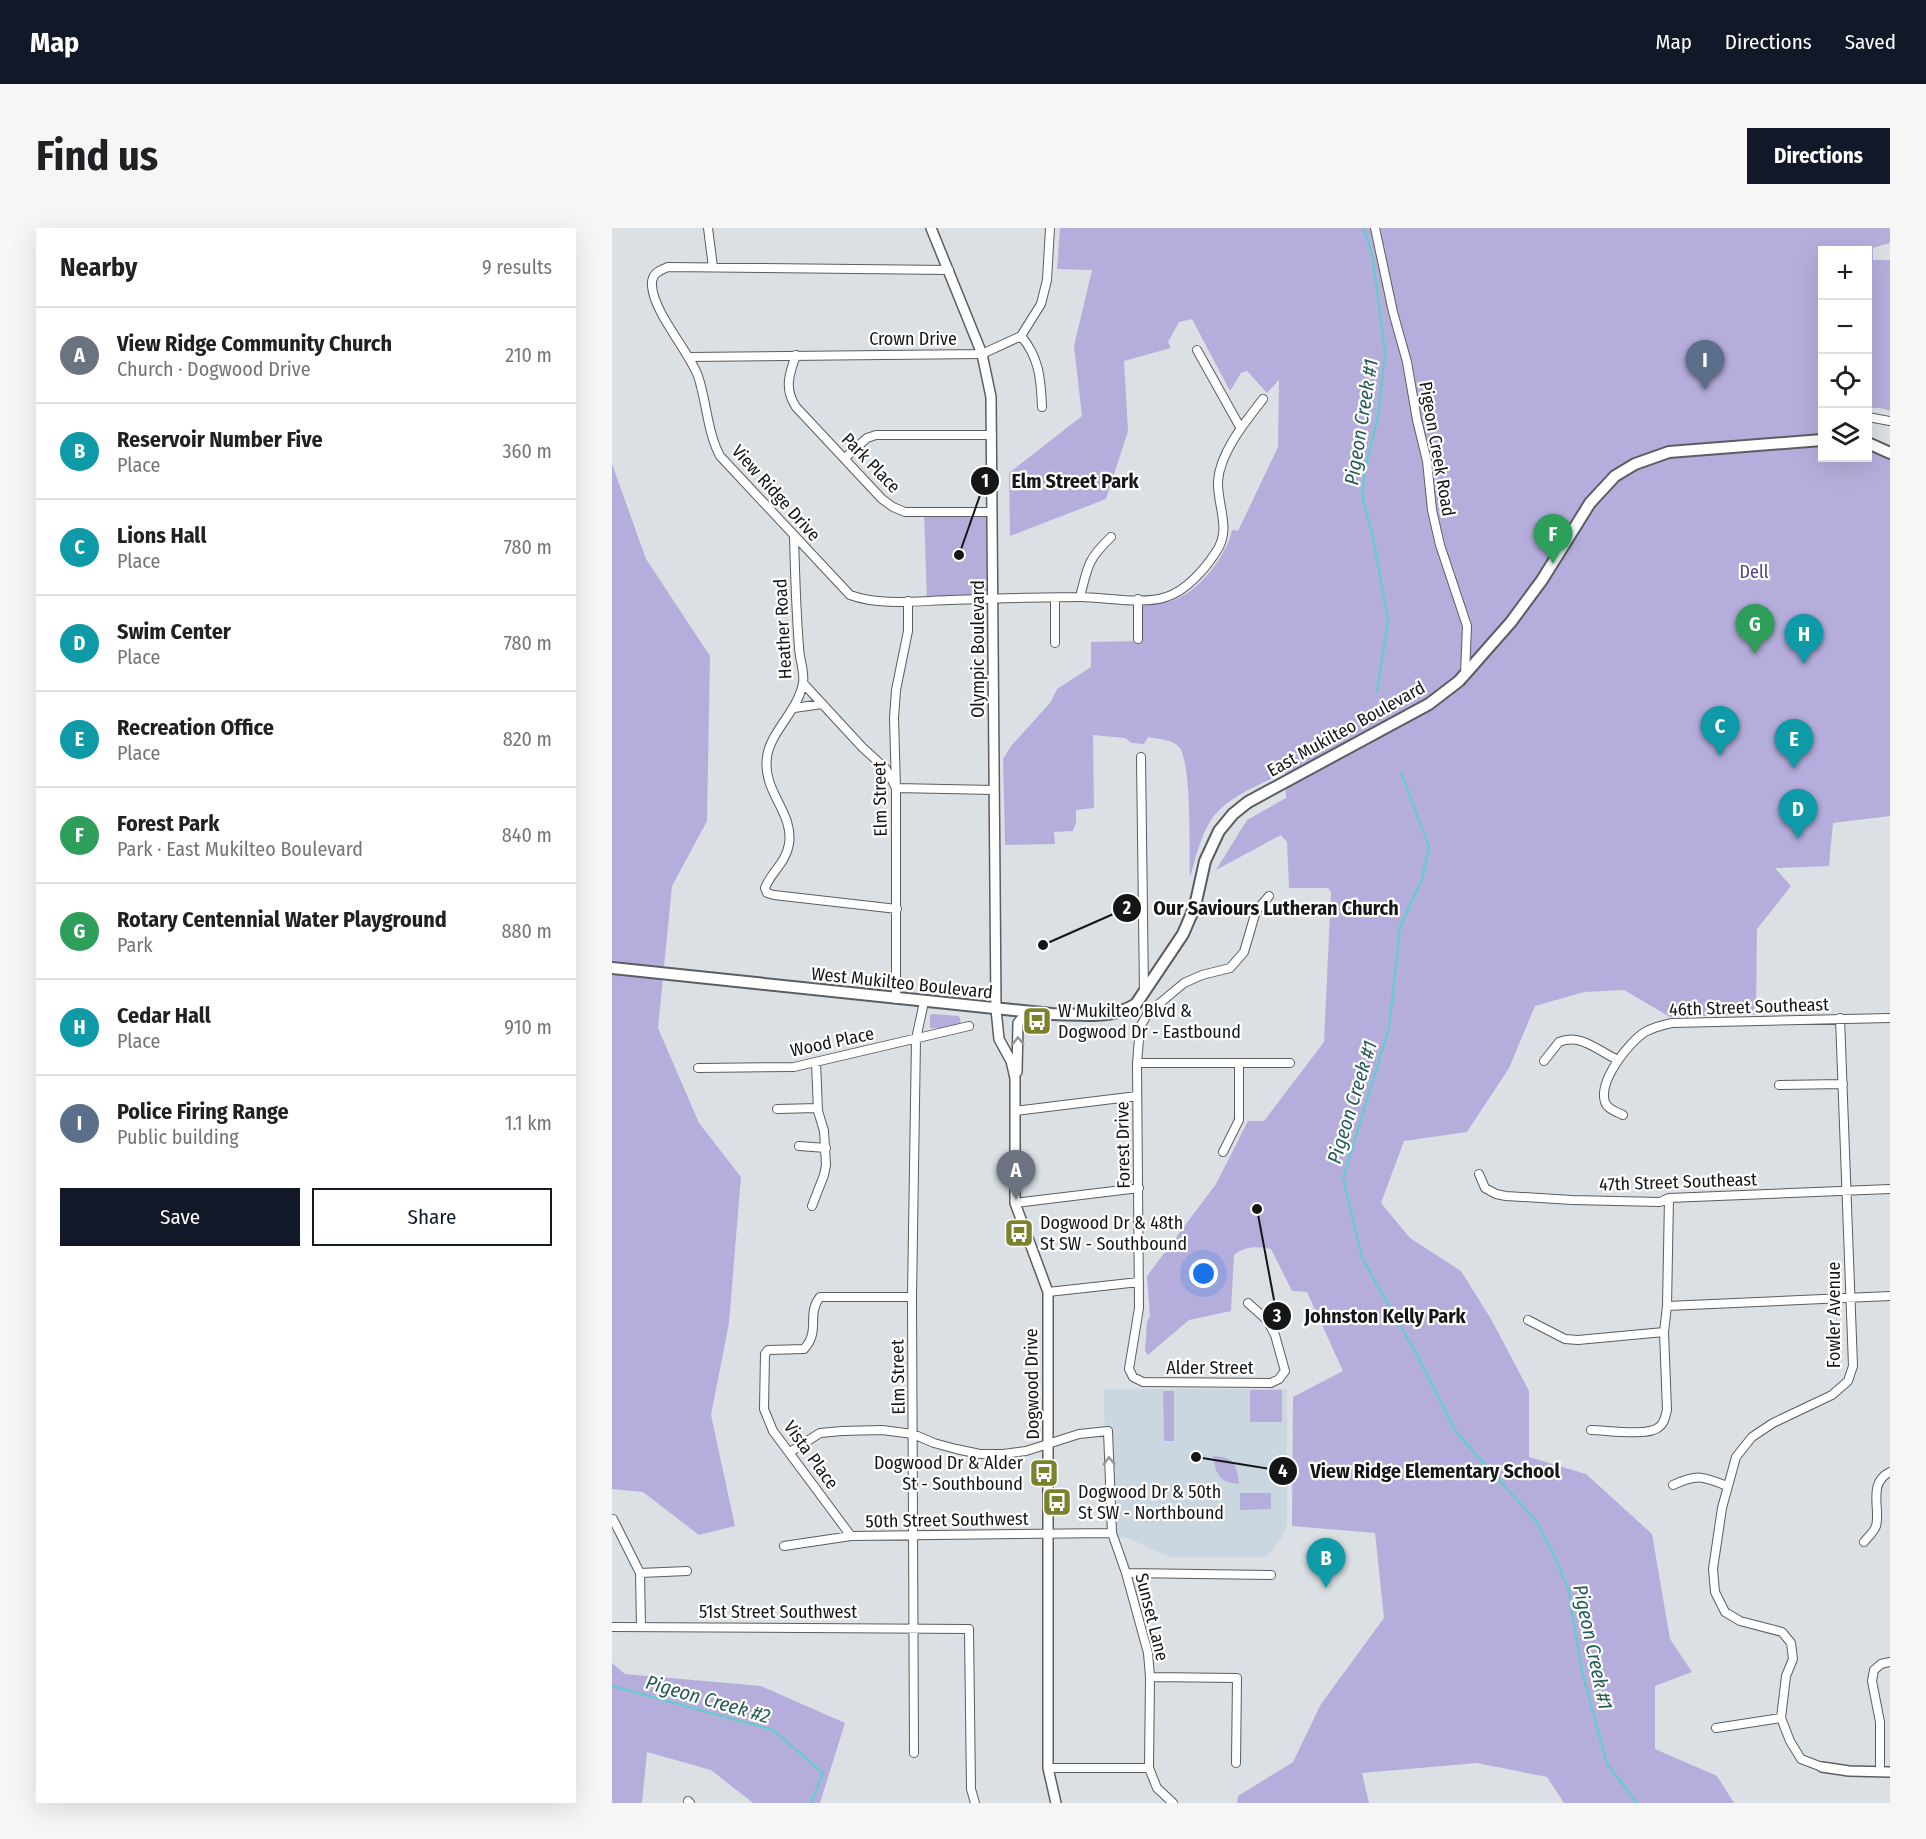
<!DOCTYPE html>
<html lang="en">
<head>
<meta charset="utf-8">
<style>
	:root { --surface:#fff; --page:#f6f6f6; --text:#202124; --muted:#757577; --line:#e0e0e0; --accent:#111827 }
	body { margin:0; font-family:"Fira Sans Condensed",sans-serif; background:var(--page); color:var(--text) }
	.controls { position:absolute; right:18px; top:18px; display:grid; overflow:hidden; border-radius:0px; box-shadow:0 6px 24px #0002 }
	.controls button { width:54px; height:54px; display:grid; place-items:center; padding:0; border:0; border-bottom:2px solid var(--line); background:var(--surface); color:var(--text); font:30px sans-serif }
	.you { position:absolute; left:592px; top:1046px; width:21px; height:21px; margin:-15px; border:4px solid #fff; border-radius:50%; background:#1a73e8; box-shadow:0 0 0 9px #1a73e833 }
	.badge { display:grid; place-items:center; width:39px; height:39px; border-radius:50%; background:var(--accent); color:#fff; font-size:20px; font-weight:700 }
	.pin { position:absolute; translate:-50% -50px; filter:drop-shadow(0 2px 3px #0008) }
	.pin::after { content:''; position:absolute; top:32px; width:21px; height:18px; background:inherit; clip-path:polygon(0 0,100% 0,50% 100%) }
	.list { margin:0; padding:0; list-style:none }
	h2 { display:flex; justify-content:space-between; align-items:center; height:78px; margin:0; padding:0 24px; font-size:26px }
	h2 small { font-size:20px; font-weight:400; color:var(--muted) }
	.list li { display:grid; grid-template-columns:39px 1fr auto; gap:18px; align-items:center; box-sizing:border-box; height:96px; padding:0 24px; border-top:2px solid var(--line) }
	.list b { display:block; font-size:22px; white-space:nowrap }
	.list p { margin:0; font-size:20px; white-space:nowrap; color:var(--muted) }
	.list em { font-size:20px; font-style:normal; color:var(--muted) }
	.actions { display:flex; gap:12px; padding:18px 24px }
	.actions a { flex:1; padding:14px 0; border:2px solid var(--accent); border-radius:0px; text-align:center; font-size:21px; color:var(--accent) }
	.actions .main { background:var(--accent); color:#fff }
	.icon { flex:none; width:33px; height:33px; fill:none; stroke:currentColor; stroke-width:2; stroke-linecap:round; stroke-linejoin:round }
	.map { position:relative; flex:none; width:1278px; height:1575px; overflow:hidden; border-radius:0px }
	header { display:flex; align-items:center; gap:36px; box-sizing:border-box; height:84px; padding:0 30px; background:var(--accent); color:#fff }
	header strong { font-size:28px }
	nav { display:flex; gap:33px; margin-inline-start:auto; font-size:21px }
	.intro { display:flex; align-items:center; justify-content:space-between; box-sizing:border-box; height:144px; padding:0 36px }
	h1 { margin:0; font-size:42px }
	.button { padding:15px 27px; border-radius:0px; background:var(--accent); color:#fff; font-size:21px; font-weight:700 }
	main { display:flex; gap:36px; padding:0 36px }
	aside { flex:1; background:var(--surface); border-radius:0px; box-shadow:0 6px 24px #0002 }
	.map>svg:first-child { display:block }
	.built { fill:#cad7e0 }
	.green { fill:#b5aedc }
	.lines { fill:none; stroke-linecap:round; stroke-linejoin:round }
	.stream { stroke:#59d1c9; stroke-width:2 }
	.minor-casing { stroke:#595e62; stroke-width:10 }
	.tertiary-casing { stroke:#595e62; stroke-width:12 }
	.secondary-casing { stroke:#595e62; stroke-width:14 }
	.minor { stroke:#fff; stroke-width:8 }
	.tertiary { stroke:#fff; stroke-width:9 }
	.secondary { stroke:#fff; stroke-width:10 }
	.oneway { stroke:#959697 }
	.labels { text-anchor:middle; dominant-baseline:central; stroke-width:4.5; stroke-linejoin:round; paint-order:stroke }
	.street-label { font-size:18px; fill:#141618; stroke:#fff }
	.park-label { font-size:18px; fill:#533c94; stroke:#fff }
	.poi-label { font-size:18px; fill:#141618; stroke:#fff; text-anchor:start }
	.water-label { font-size:20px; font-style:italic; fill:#275b57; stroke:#fff }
	.leader { fill:none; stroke:#141618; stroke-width:2 }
	.callout-dot { fill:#141618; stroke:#fff; stroke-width:2 }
	.mark-label { font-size:18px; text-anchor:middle; font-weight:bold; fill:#fff }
	.callout-label { font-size:20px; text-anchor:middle; font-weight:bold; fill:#141618; stroke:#fff; stroke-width:4.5; stroke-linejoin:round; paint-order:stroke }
</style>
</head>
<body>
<header>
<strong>Map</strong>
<nav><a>Map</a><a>Directions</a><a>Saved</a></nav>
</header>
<div class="intro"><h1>Find us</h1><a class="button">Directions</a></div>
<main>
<aside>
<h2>Nearby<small>9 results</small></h2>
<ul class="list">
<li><span class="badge" style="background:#6b7280">A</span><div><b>View Ridge Community Church</b><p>Church · Dogwood Drive</p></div><em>210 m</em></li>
<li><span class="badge" style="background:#0f9aa8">B</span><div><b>Reservoir Number Five</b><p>Place</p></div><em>360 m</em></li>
<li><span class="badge" style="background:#0f9aa8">C</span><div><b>Lions Hall</b><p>Place</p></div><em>780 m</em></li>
<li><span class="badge" style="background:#0f9aa8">D</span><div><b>Swim Center</b><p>Place</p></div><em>780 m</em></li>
<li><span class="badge" style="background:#0f9aa8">E</span><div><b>Recreation Office</b><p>Place</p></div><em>820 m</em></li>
<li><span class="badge" style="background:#2e9e5b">F</span><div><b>Forest Park</b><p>Park · East Mukilteo Boulevard</p></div><em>840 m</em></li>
<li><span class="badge" style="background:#2e9e5b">G</span><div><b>Rotary Centennial Water Playground</b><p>Park</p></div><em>880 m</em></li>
<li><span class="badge" style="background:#0f9aa8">H</span><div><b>Cedar Hall</b><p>Place</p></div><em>910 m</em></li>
<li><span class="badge" style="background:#5c6f8a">I</span><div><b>Police Firing Range</b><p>Public building</p></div><em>1.1 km</em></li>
</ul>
<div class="actions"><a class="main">Save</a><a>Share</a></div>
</aside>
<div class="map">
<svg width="1278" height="1575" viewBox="0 0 1278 1575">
	<rect width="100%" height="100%" fill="#dbe0e4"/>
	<path class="built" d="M 492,1161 L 675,1161 L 675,1296 L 670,1310 L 654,1329 L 557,1329 L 513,1309 L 494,1310 Z"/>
	<path class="green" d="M 448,0 L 1278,0 L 1278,15 L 1261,20 L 1261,32 L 1278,32 L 1278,183 L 1268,180 L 1256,180 L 1256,22 L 1210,22 L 1210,230 L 1256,230 L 1256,220 L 1278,228 L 1278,588 L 1221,595 L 1217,638 L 1163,640 L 1179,658 L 1145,701 L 1144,786 L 1058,789 L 1012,762 L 972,764 L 923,778 L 897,840 L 855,904 L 792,913 L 769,975 L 798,1010 L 849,1043 L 879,1091 L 917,1163 L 917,1229 L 974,1246 L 1040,1306 L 1058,1411 L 1080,1444 L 1043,1458 L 1043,1521 L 1105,1548 L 1122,1575 L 952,1575 L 935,1549 L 865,1535 L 750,1545 L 757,1575 L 625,1575 L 626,1568 L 681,1534 L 709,1476 L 772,1390 L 763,1305 L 680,1298 L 681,1169 L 731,1143 L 695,1064 L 680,1063 L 659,1021 C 645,1018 633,1018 622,1027 L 619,1083 L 577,1092 L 536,1127 L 533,1123 L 535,1094 L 538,1088 L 535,1048 L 604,956 L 636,893 L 652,893 L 712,814 L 719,664 L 716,660 L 677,660 L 675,614 L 669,607 L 604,642 L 635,592 L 674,570 L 673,544 C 648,557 615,568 599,592 C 588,609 584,630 578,649 C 577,625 580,534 567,519 C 559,511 546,511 536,509 L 532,516 L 520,515 L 513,510 L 481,507 L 482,580 L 464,582 L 464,594 L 461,603 L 442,604 L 443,616 L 393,617 L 391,531 L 400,517 L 438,475 L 445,461 L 479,439 L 479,414 L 529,413 L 531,377 C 542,375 553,376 564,371 C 588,362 615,327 620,302 L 626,303 L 666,219 L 667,152 L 655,165 L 635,143 L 629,145 L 618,163 L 580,91 L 567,94 L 556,114 L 559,120 L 512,133 L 516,203 L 494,271 L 398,308 L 397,245 L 470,188 L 462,118 L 480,42 L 445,41 Z
		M 0,236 L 34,331 L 98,428 L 95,593 L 60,658 L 46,800 L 87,895 L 129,949 L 117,1095 L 99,1187 L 123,1298 L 87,1307 L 31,1264 L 0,1261 Z
		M 312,284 L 380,284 L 382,371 L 315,373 Z
		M 321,786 L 347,788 L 349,794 C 342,799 327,801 318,800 L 318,787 Z
		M 638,1162 L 670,1162 L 670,1194 L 638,1194 Z
		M 551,1163 L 562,1163 L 562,1213 L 552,1213 Z
		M 601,1228 C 622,1229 625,1236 627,1256 C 607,1254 604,1247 601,1228 Z
		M 628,1265 L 659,1265 L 659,1281 L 628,1282 Z
		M 0,1435 L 13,1446 L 149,1458 L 233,1495 L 208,1575 L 141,1575 L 99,1542 L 35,1524 L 30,1575 L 0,1575 Z"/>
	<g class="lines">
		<path class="stream" d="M 752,0 L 761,31 L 773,124 L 766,189 L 754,237 L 750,268 L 761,309 L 776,393 L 765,464
			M 789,545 L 817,618 L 810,651 L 788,699 L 777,800 L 731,950 L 750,1030 L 805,1127 L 844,1204 L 924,1293 L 941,1325 L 956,1360 L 970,1443 L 995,1536 L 1025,1575
			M 0,1458 L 161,1502 L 211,1545 L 199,1575"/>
		<g class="minor-casing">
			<path id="minor" d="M 96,0 L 101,39
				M 763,0 L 781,84 L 795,134 L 805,192 L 815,233 L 820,282 L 828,317 L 855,398 L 853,446
				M 337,42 L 56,39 C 46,43 39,46 40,58 C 42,85 76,122 86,148 C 95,175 95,203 108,228 L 238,367 C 268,378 305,373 337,372 C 380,371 424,369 468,369 C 493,369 531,377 554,369 C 574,363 593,341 604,324 C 620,301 605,278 606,253 C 608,224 634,193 651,171
				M 409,108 C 427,129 429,151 430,179
				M 585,122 L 628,199
				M 184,127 C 177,146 172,161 184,179 L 270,271 L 281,279 L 293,284 L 380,284
				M 76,129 L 370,126 L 409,108 L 429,76 L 435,52 L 438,0
				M 1256,189 L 1278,193
				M 233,230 L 255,210 L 264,207 L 380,207
				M 182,309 C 183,345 184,382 187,419 C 187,430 193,444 191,455 C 186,483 158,504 155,529 C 150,564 182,584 177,616 C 174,635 159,644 153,660 L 155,665 L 162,667 L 285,681
				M 468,369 C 476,338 475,332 499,309
				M 443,370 L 443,415
				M 526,411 L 526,371
				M 191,455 L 250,519 L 274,541 L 284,560 L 382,562
				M 182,480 L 210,476
				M 529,529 L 532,765
				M 284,771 L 284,560 L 282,490 L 284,462 L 296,403 L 296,373
				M 932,833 L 947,814 C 969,805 986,823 1006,832
				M 525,835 L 678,835
				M 86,840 L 182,839 L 357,798
				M 1167,857 L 1231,856
				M 165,881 L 206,880
				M 403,883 L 525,868
				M 1011,887 C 1005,884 995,881 993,874 C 986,853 1017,814 1033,804 C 1042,799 1050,797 1060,795 L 1278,790
				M 187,918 L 214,920
				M 611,924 L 627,892 L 627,835
				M 867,946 L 873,960 L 884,966 L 894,968 L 960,972 L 1048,974 L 1057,970 L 1278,961
				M 403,975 L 527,960
				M 200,978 L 212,947 L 214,937 L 212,903 L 206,883 L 204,834
				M 436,1064 L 527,1054
				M 636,1075 L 655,1092 L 663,1107 L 673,1143 L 667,1151 L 659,1155 L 531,1154 L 521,1149 L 517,1141 L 527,1080 L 525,835 L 528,799 L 536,785 L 572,755 L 590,747 L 618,740 L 632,724 L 644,683 L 657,668
				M 1055,1078 L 1278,1068
				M 916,1092 L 953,1111 L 966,1112 L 1052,1104
				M 979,1202 C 994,1202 1036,1209 1047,1199 C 1053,1195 1053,1188 1055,1182 L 1052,1104 L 1055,1078 L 1057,970
				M 178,1224 L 208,1205 L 230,1203 L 270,1202 L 301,1206 L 322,1215 L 344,1221 L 368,1226 L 391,1226 L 414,1223 L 467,1206 L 496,1203 L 500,1305 L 514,1345 L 536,1425 L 538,1449 L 537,1540 L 545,1560 L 561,1575
				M 1061,1257 C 1085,1246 1091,1248 1115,1258
				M 1,1291 L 28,1345 L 29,1398
				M 239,1308 L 161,1203 L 152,1181 L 153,1126 L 156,1122 L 192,1121 C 209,1103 194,1086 208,1069 L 300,1069
				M 1252,1314 C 1255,1310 1262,1304 1264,1298 C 1269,1282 1255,1255 1278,1244
				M 172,1318 L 239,1308 L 500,1305
				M 28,1345 L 75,1343
				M 514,1345 L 659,1347
				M 0,1399 L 357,1401 L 359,1561 L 363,1575
				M 538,1449 L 625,1450 L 624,1535
				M 1104,1500 L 1169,1490
				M 302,1525 L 300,1069 L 304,811 L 312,774
				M 1210,1539 L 1189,1531 L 1178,1513 L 1169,1490 L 1174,1448 L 1181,1431 L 1179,1415 L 1170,1404 L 1128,1393 L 1113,1384 L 1103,1364 L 1101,1341 L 1110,1280 L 1124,1229 L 1140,1209 L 1161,1195 L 1220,1167 L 1236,1153 L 1241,1138 L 1228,790
				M 436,1540 L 537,1540
				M 1268,1544 L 1268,1494 L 1260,1453 L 1262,1442 L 1269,1436 L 1278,1434
				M 76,1573 L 78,1575"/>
		</g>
		<g class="tertiary-casing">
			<path id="tertiary" d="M 319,0 L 370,126 L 379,169 L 384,781 L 387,811 L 399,833 L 403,850 L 403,975 L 436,1064 L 436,1540 L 444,1575
				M 405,844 L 406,795 L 411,789 L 421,785
				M 1210,1539 L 1237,1543 L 1278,1544"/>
		</g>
		<g class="secondary-casing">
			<path id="secondary" d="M 1256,215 L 1278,225
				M 0,740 L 440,786 C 468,786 500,792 524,776 L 571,706 L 583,678 L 593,633 L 607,603 L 621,586 L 636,574 L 817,476 L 847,453 L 899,394 L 930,352 L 978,275 L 1003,248 L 1023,236 L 1057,224 L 1210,212"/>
		</g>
		<use href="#minor" class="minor"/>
		<use href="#tertiary" class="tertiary"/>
		<use href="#secondary" class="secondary"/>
	</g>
	<defs><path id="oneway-chevron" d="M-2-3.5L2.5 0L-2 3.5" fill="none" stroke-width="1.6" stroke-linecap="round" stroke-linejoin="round" transform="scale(1.5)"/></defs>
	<g class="oneway">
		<use href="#oneway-chevron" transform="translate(406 813) rotate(-91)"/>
		<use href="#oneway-chevron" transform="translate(497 1233) rotate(-92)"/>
	</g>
	<defs>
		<g id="bus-square" transform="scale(1.5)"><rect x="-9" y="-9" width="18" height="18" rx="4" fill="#7c812b" stroke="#fff"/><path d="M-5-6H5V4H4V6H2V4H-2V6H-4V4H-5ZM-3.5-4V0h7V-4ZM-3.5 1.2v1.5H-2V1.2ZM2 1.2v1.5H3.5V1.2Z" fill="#fff"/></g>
	</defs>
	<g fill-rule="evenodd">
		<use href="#bus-square" x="425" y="793"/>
		<use href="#bus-square" x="407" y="1005"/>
		<use href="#bus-square" x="432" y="1245"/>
		<use href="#bus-square" x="445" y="1274"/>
	</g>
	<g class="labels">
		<g class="street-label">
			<text x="301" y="111">Crown Drive</text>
			<text transform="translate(825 221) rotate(80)">Pigeon Creek Road</text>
			<text transform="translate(259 235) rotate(46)">Park Place</text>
			<text transform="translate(164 265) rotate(48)">View Ridge Drive</text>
			<text transform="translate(171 401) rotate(-93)">Heather Road</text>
			<text transform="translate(366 421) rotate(-90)">Olympic Boulevard</text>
			<text transform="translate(734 501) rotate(-29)">East Mukilteo Boulevard</text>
			<text transform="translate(268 571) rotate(-91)">Elm Street</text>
			<text transform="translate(290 755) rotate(6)">West Mukilteo Boulevard</text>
			<text transform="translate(1137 779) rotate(-2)">46th Street Southeast</text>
			<text transform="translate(220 814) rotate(-12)">Wood Place</text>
			<text transform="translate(511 917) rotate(-91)">Forest Drive</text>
			<text transform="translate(1066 954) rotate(-2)">47th Street Southeast</text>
			<text transform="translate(1222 1087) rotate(-90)">Fowler Avenue</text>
			<text x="598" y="1140">Alder Street</text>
			<text transform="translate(286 1149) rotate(-91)">Elm Street</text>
			<text transform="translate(420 1156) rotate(-91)">Dogwood Drive</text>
			<text transform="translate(199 1227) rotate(54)">Vista Place</text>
			<text transform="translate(335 1292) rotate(-1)">50th Street Southwest</text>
			<text x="166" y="1384">51st Street Southwest</text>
			<text transform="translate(540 1389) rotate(76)">Sunset Lane</text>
		</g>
		<g class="park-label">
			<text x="1142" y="344">Dell</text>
		</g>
		<g class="poi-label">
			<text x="446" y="783">W Mukilteo Blvd &amp;<tspan x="446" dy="21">Dogwood Dr - Eastbound</tspan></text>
			<text x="428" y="995">Dogwood Dr &amp; 48th<tspan x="428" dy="21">St SW - Southbound</tspan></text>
			<text x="411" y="1235" text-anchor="end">Dogwood Dr &amp; Alder<tspan x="411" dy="21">St - Southbound</tspan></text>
			<text x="466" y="1264">Dogwood Dr &amp; 50th<tspan x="466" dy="21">St SW - Northbound</tspan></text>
		</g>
		<g class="water-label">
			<text transform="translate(749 194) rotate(-81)">Pigeon Creek #1</text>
			<text transform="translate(740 874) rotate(-73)">Pigeon Creek #1</text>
			<text transform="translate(981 1419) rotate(78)">Pigeon Creek #1</text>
			<text transform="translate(96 1471) rotate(16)">Pigeon Creek #2</text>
		</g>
	</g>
	<path class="leader" d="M347 327L373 253M431 717L515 680M645 981L665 1088M584 1229L671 1243"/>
	<g class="callout-dot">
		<circle cx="347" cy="327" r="6"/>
		<circle cx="431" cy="717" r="6"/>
		<circle cx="645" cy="981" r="6"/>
		<circle cx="584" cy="1229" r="6"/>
		<circle cx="373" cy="253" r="15"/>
		<circle cx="515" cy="680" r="15"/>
		<circle cx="665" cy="1088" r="15"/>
		<circle cx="671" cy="1243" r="15"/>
	</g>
	<g class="mark-label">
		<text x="373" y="259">1</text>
		<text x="515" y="686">2</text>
		<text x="665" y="1094">3</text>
		<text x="671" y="1249">4</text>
	</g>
	<g class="callout-label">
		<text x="463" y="260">Elm Street Park</text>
		<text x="664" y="687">Our Saviours Lutheran Church</text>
		<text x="773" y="1095">Johnston Kelly Park</text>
		<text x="823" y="1250">View Ridge Elementary School</text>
	</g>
</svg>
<div class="controls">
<button>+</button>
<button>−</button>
<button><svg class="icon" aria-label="locate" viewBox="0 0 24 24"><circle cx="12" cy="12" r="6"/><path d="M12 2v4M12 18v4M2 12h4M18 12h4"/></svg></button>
<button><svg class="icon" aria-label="layers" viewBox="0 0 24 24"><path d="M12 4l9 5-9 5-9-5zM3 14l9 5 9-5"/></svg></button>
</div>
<div class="you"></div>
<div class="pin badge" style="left:404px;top:972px;background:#6b7280">A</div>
<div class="pin badge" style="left:714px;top:1360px;background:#0f9aa8">B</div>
<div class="pin badge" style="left:1108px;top:528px;background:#0f9aa8">C</div>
<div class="pin badge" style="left:1186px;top:611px;background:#0f9aa8">D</div>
<div class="pin badge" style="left:1182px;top:541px;background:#0f9aa8">E</div>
<div class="pin badge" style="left:941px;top:336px;background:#2e9e5b">F</div>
<div class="pin badge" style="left:1143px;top:426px;background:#2e9e5b">G</div>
<div class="pin badge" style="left:1192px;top:436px;background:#0f9aa8">H</div>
<div class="pin badge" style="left:1093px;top:162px;background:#5c6f8a">I</div>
</div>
</main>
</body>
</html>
